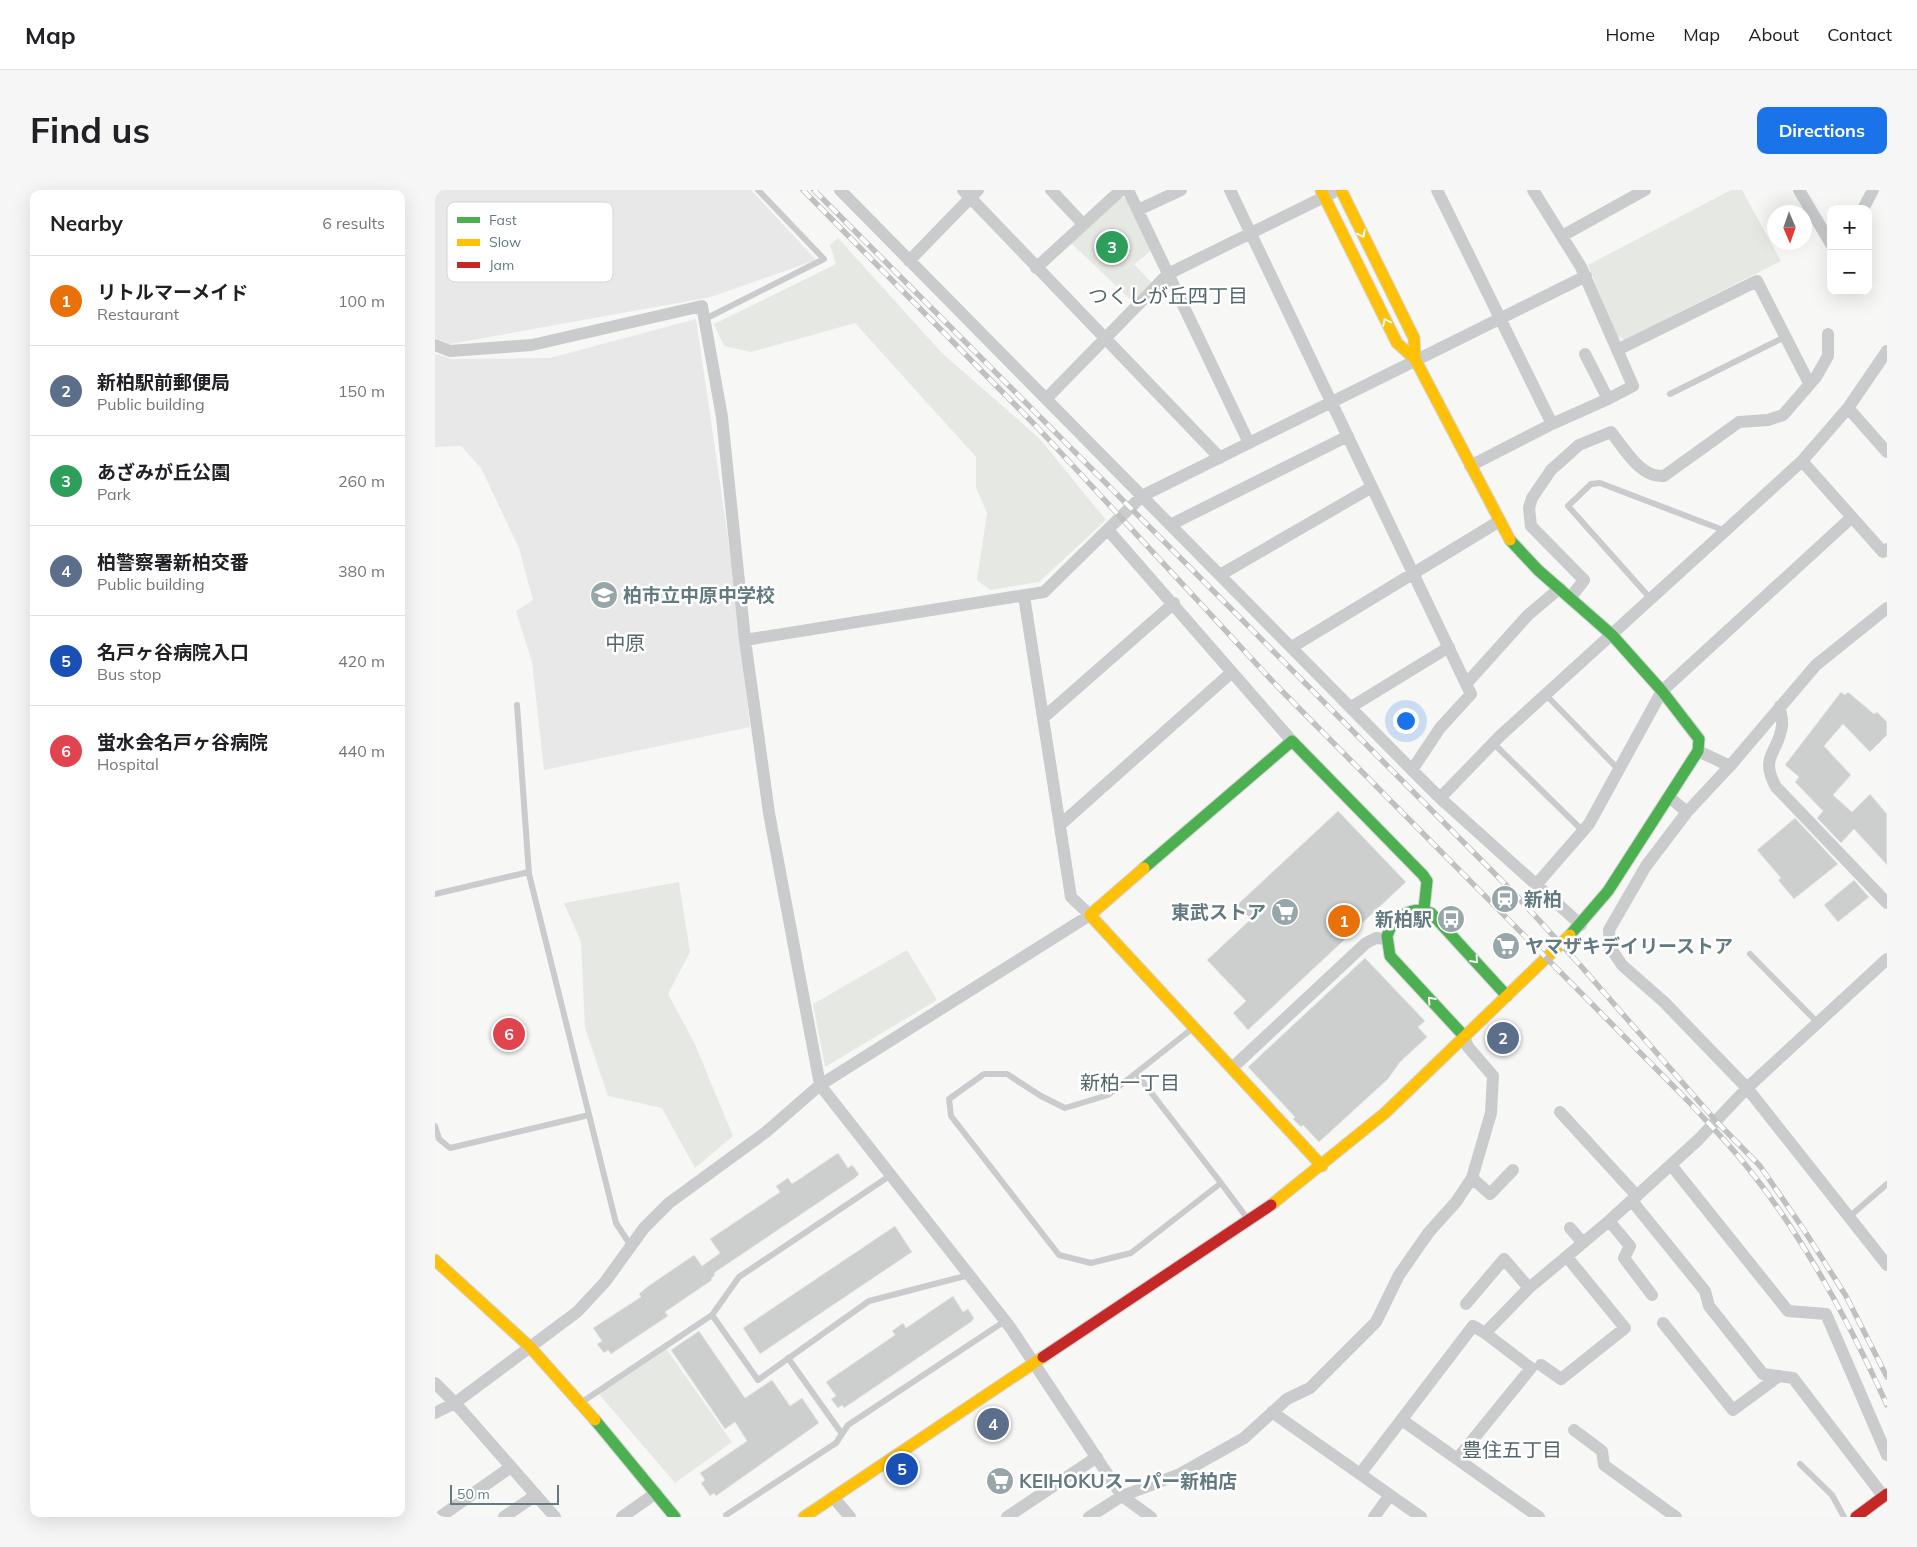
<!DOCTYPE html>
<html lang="en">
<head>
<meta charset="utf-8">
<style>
	:root { --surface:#fff; --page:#f6f6f6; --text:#202124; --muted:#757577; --line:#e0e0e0; --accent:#1a73e8 }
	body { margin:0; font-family:Mulish,"Noto Sans JP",sans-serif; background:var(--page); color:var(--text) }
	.controls { position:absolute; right:15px; top:15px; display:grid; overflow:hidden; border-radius:10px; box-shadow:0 5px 20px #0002 }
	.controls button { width:45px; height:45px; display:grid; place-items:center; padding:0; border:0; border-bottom:1px solid var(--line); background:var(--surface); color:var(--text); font:25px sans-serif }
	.compass { position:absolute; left:1332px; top:15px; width:45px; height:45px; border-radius:50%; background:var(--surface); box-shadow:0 5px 20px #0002; rotate:178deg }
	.scale { position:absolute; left:15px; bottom:12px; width:109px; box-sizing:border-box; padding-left:5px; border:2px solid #627a80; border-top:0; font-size:14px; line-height:18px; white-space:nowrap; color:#627a80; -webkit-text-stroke:4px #fff; paint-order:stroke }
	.you { position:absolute; left:970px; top:530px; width:18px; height:18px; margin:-12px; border:4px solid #fff; border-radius:50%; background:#1a73e8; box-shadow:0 0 0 8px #1a73e833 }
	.badge { display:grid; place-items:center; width:32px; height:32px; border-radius:50%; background:var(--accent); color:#fff; font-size:16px; font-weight:700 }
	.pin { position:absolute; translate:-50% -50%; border:2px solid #fff; box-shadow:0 1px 5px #0006 }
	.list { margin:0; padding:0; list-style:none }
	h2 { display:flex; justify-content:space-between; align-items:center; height:65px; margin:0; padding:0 20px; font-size:21px }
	h2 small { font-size:16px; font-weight:400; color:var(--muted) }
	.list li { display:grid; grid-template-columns:32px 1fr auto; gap:15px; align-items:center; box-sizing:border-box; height:90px; padding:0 20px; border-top:1px solid var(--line) }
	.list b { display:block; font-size:19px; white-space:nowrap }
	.list p { margin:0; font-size:16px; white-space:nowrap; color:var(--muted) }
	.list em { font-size:16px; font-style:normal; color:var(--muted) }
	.map { position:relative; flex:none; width:1452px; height:1327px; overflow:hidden; border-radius:10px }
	header { display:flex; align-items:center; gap:30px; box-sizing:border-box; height:70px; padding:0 25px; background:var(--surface); border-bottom:1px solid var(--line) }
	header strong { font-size:24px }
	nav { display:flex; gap:28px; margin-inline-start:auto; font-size:18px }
	.intro { display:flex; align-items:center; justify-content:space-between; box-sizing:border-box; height:120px; padding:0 30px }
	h1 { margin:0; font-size:35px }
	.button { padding:12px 22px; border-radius:10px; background:var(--accent); color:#fff; font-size:18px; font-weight:700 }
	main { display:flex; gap:30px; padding:0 30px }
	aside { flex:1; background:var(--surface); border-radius:10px; box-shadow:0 5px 20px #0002 }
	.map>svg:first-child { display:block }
	.built { fill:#e7e8e7 }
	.green { fill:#e6e9e3 }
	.building { fill:#cdcfcf; stroke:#e6e6e6 }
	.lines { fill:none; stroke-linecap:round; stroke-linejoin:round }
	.fast-casing { stroke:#d2d4d4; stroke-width:13 }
	.slow-casing { stroke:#d2d4d4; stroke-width:13 }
	.jam-casing { stroke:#d2d4d4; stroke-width:13 }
	.lane { stroke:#c9cbcc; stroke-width:6 }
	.street { stroke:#c9cbcc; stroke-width:12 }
	.fast { stroke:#4caf50; stroke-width:11 }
	.slow { stroke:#ffc107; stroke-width:11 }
	.jam { stroke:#c62828; stroke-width:11 }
	.rail-casing { stroke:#bfc1c1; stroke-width:5.5 }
	.rail { stroke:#fff; stroke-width:4; stroke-dasharray:11; stroke-linecap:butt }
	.oneway { stroke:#f6fbf6 }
	.labels { text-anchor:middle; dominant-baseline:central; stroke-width:5; stroke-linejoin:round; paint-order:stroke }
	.poi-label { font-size:19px; font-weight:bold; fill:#627a80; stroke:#fff; text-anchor:start }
	.neighbourhood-label { font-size:20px; fill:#54676b; stroke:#fff }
	.key { fill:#fff; stroke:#d0d7d9; stroke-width:1 }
	.key-label { font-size:14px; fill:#627a80 }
</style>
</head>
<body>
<header>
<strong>Map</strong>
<nav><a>Home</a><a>Map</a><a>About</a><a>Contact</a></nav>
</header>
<div class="intro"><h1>Find us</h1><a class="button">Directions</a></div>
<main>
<aside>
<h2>Nearby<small>6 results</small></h2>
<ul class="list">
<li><span class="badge" style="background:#e8710a">1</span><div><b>リトルマーメイド</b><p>Restaurant</p></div><em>100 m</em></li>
<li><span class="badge" style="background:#5c6f8a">2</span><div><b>新柏駅前郵便局</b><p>Public building</p></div><em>150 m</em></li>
<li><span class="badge" style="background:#2e9e5b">3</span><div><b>あざみが丘公園</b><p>Park</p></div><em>260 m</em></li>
<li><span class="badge" style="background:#5c6f8a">4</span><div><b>柏警察署新柏交番</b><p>Public building</p></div><em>380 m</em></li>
<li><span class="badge" style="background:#1a4fb4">5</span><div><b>名戸ヶ谷病院入口</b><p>Bus stop</p></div><em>420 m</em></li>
<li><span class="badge" style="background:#e0444e">6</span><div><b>蛍水会名戸ヶ谷病院</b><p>Hospital</p></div><em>440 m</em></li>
</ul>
</aside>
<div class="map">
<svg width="1452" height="1327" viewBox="0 0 1452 1327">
	<rect width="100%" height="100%" fill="#f7f7f6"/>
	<path class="built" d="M 0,0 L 316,0 L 381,70 L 276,107 L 15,154 L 0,148 Z
		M 261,129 L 293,348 L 315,537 L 109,580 L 97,472 L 81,421 L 98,410 L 84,358 L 46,278 L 26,256 L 0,257 L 0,164 L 17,169 L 115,168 Z"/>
	<path class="green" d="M 1296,0 L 1307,0 L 1346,71 L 1189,150 L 1182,146 L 1153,75 Z
		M 685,7 L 691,8 L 716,61 L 699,74 L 716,92 L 698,112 L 636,53 Z
		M 403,48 L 507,163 L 604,248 L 671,330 L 604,392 L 555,400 L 542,390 L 552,323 L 541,298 L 541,267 L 420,133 L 316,162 L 289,156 L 279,134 L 401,74 L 395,55 Z
		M 244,692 L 255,762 L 233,804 L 259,852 L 298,946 L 260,978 L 227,918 L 173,906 L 150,838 L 146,752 L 129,713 Z
		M 472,760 L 502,810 L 390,877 L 378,814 Z
		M 230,1157 L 297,1252 L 240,1293 L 163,1203 Z"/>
	<path class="building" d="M 1406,502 L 1410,505 L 1413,502 L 1439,524 L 1442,522 L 1452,532 L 1452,545 L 1435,562 L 1408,534 L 1389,556 L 1416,585 L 1398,605 L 1417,622 L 1435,604 L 1452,624 L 1452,675 L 1419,639 L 1406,653 L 1382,628 L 1388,621 L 1360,592 L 1364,587 L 1350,575 Z
		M 903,621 L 971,692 L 813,840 L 798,823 L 811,811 L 772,770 L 816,729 L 802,715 Z
		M 1360,628 L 1403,674 L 1359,709 L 1343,690 L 1346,688 L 1322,660 Z
		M 1419,690 L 1434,707 L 1403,732 L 1389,715 Z
		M 930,768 L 990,831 L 983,837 L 992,847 L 965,872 L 953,889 L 884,952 L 868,935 L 866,937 L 858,929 L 860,927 L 813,877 Z
		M 403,963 L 413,978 L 417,975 L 424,984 L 420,988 L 279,1083 L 280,1085 L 276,1089 L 277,1090 L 230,1122 L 233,1126 L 176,1164 L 173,1160 L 169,1163 L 162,1154 L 167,1151 L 158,1138 L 206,1107 L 204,1104 L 212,1097 L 259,1065 L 267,1076 L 285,1063 L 275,1049 L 345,1002 L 341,996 L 353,988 L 357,994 Z
		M 460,1036 L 477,1062 L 325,1164 L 308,1138 Z
		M 518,1106 L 528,1122 L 533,1119 L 539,1128 L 536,1132 L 409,1218 L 407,1215 L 403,1218 L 396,1209 L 401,1206 L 391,1192 L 460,1145 L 457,1141 L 468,1133 L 471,1138 Z
		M 264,1141 L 310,1208 L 337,1190 L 355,1216 L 367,1208 L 384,1233 L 281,1306 L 279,1303 L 275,1306 L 266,1293 L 270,1290 L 265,1283 L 312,1251 L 300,1232 L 290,1239 L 236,1160 Z"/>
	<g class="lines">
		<g class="fast-casing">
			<path id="fast" d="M 1075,350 L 1103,380 L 1177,445 L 1227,501 L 1264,549 L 1263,561 L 1173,701 L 1135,745
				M 709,678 L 857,551 L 988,685 L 992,691 L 989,719
				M 1029,846 L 955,766 L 952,746 C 958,727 977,715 996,723 L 1072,806
				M 160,1230 L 240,1327"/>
		</g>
		<g class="slow-casing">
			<path id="slow" d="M 886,0 L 962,153 L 980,169 L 1075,350
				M 906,0 L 979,148 L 980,169
				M 709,678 L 655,725 L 887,976
				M 836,1015 L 950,923 L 1135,745
				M 0,1070 L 95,1157 L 160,1230
				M 369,1327 L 608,1167"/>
		</g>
		<g class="jam-casing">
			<path id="jam" d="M 608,1167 L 836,1015
				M 1421,1327 L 1452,1304"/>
		</g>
		<path class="lane" d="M 270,129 L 389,69 L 323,0
			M 1235,204 L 1352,146
			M 1215,408 L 1133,316 L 1156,294 L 1165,293 L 1288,340
			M 1110,504 L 1184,580
			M 82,515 L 94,684 L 181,1033 L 196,1056
			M 1058,553 L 1148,641
			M 0,704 L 94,682
			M 1315,764 L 1382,832
			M 701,883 L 786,993 L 696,1063 L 656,1073 L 624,1065 L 516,926 L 514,909 L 549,884 L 572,884 L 606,906 L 630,918 L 673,905 L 758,838
			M 0,936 L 4,949 L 15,958 L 154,925
			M 786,993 L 812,1028
			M 1414,1027 L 1452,994
			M 277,1125 L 323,1190 L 434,1111 L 534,1085
			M 353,1168 L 407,1244
			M 147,1212 L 277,1125 L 304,1087 L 456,985
			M 1365,1274 L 1397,1305 L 1409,1327
			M 291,1325 L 401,1253 L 413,1235 L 570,1131"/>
		<path class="street" d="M 405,0 L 977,580
			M 528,0 L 785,268
			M 616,0 L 648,34
			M 693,0 L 814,253
			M 795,0 L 1031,494
			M 1002,0 L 1117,234 L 1035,276
			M 1098,0 L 1146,77 L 1198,196 L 1173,209
			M 1364,0 L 1396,54
			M 1428,19 L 1438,0
			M 703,20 L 746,0
			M 1127,46 L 1210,0
			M 474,71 L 543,0
			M 601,78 L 686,0
			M 0,155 L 15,161 L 97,155 L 267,116 L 287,227 L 310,450 L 334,623 L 385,895 L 575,1137 L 687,1306 L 716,1327
			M 1182,160 L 1322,91 L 1374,193
			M 611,209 L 733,84 L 897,3
			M 1413,218 L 1452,262
			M 1117,234 L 1173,209 L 1150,164
			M 1367,271 L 1448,362 L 1452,359
			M 735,335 L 913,246
			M 673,340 L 857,551
			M 785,385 L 937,297
			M 1125,398 L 1093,425 L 1031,494 L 1036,504 L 1005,538 L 977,580 L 1005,608 L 1146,735
			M 1136,407 L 1149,390 L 1096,336 L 1094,318 L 1097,308 L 1116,280 L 1144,255 L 1176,242 C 1189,258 1205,288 1229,286 L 1304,232 L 1333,230 L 1348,225 L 1381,187 L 1393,166 L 1393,144
			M 310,450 L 609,402 L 707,306 L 1151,86
			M 857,457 L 1063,332
			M 1345,516 C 1345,522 1348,530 1347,536 C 1343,564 1324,566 1341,597 L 1452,713
			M 916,517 L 1014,457
			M 608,528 L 739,413
			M 1263,561 L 1295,576
			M 1234,607 L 1252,622 L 1211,676 L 1174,740 L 1175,757 L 1187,775 L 1229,812 L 1312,898 L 1452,1075
			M 1005,608 L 1065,546 L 1367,271 L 1413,218 L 1452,161
			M 1252,622 L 1295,576 L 1381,475 L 1452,418
			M 625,635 L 797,482
			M 1101,695 L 1154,634 L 1227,501 L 1417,327
			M 797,878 L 931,753 L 941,748 L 951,749
			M 1125,922 L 1202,1006
			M 1236,975 L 1353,1121 L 1391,1124 L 1452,1265
			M 1037,988 L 1055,1004 L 1078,980
			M 1197,1011 L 1270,1101 L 1274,1116 L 1328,1184 L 1358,1188 L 1449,1307
			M 1174,1031 L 1195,1056 L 1189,1068 L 1217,1105
			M 1135,1038 L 1148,1053
			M 1031,1114 L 1069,1069 L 1094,1098
			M 1228,1133 L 1298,1220 L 1344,1186
			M 1106,1175 L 1126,1189 L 1190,1138 L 1132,1067
			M 0,1193 L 20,1213 L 120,1327
			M 837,1222 L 986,1327
			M 0,1223 L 20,1213 L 142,1122 L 170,1092 L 209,1038 L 234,1013 L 331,942 L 385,895 L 655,725 L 636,707 L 589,406
			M 967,1230 L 1104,1327
			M 1139,1240 L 1167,1261 L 1169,1275 L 1241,1327
			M 1022,1269 L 1096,1178 L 1050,1143 L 1094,1098 L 1174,1031 L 1263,950 L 1312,898 L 1452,769
			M 925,1284 L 1038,1136 L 1050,1143
			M 398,1307 L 415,1327
			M 5,1327 L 76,1277
			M 69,1327 L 101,1305
			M 187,1327 L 221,1303
			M 572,1327 L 662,1267
			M 654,1327 L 687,1306 L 745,1284 L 809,1248 L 852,1209 L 875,1198 L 941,1132 L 964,1085 L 994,1042 L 1021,1012 L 1037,988 L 1056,923 L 1058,886 L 1033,857 L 1029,846
			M 939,1327 L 955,1305"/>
		<use href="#fast" class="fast"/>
		<use href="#slow" class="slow"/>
		<use href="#jam" class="jam"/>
		<g class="rail-casing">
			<path id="rail" d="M 368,0 L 602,237 L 841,495 L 1254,912 C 1274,934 1295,955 1313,978 C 1367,1045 1416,1136 1452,1215
				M 379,0 L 1079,703 L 1145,775 L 1281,931 L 1325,976 L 1369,1040 L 1411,1106 L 1452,1187"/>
		</g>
		<use href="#rail" class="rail"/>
	</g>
	<defs><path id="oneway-chevron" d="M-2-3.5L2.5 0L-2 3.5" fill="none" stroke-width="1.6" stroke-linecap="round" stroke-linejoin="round" transform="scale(1.25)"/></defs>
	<g class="oneway">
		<use href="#oneway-chevron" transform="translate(927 44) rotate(64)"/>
		<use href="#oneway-chevron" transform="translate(951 132) rotate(-116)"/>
		<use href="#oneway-chevron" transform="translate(1040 770) rotate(48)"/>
		<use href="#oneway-chevron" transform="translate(996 810) rotate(-132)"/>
	</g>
	<defs>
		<g id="school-disc" transform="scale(1.4375)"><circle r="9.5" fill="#96a6a9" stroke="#fff"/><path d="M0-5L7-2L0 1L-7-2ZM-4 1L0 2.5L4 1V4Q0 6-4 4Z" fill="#fff"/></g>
		<g id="station-disc" transform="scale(1.4375)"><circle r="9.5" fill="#96a6a9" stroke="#fff"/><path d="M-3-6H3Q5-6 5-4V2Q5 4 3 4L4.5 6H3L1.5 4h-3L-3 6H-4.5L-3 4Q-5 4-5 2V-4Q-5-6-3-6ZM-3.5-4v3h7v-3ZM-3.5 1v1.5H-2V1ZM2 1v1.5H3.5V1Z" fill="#fff"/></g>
		<g id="supermarket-disc" transform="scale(1.4375)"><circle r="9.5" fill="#96a6a9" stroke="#fff"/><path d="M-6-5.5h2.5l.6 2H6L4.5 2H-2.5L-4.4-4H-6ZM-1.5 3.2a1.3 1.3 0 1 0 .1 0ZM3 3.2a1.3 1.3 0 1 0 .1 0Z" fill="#fff"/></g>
		<g id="bus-disc" transform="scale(1.4375)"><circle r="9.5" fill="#96a6a9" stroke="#fff"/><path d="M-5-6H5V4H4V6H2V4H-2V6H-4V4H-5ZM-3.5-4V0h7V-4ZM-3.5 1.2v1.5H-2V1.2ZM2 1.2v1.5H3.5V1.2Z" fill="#fff"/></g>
	</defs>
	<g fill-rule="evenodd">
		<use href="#school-disc" x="169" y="405"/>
		<use href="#station-disc" x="1070" y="709"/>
		<use href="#supermarket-disc" x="850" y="722"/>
		<use href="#bus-disc" x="1016" y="729"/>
		<use href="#supermarket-disc" x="1071" y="756"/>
		<use href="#supermarket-disc" x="565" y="1291"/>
	</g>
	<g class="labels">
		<g class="poi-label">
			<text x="188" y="405">柏市立中原中学校</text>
			<text x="1089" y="709">新柏</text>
			<text x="831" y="722" text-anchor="end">東武ストア</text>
			<text x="997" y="729" text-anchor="end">新柏駅</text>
			<text x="1090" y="756">ヤマザキデイリーストア</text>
			<text x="584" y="1291">KEIHOKUスーパー新柏店</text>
		</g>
		<g class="neighbourhood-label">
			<text x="733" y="105">つくしが丘四丁目</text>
			<text x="190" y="452">中原</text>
			<text x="695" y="892">新柏一丁目</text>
			<text x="1077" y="1259">豊住五丁目</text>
		</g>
	</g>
	<rect x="12" y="12" width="166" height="80" rx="8" class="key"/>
	<rect x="22" y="27" width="23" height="6" fill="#4caf50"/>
	<rect x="22" y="49" width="23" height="7" fill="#ffc107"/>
	<rect x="22" y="72" width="23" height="6" fill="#c62828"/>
	<g class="key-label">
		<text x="54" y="35">Fast</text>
		<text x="54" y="57">Slow</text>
		<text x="54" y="80">Jam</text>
	</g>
</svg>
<div class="controls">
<button>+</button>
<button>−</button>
</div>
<svg class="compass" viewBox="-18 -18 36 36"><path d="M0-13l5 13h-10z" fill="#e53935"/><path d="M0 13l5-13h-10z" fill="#757577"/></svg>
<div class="scale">50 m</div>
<div class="you"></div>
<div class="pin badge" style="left:909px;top:731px;background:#e8710a">1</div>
<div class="pin badge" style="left:1068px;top:848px;background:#5c6f8a">2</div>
<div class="pin badge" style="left:677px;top:57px;background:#2e9e5b">3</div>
<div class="pin badge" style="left:558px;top:1234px;background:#5c6f8a">4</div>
<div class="pin badge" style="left:467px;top:1279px;background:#1a4fb4">5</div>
<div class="pin badge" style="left:74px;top:844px;background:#e0444e">6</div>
</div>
</main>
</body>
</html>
